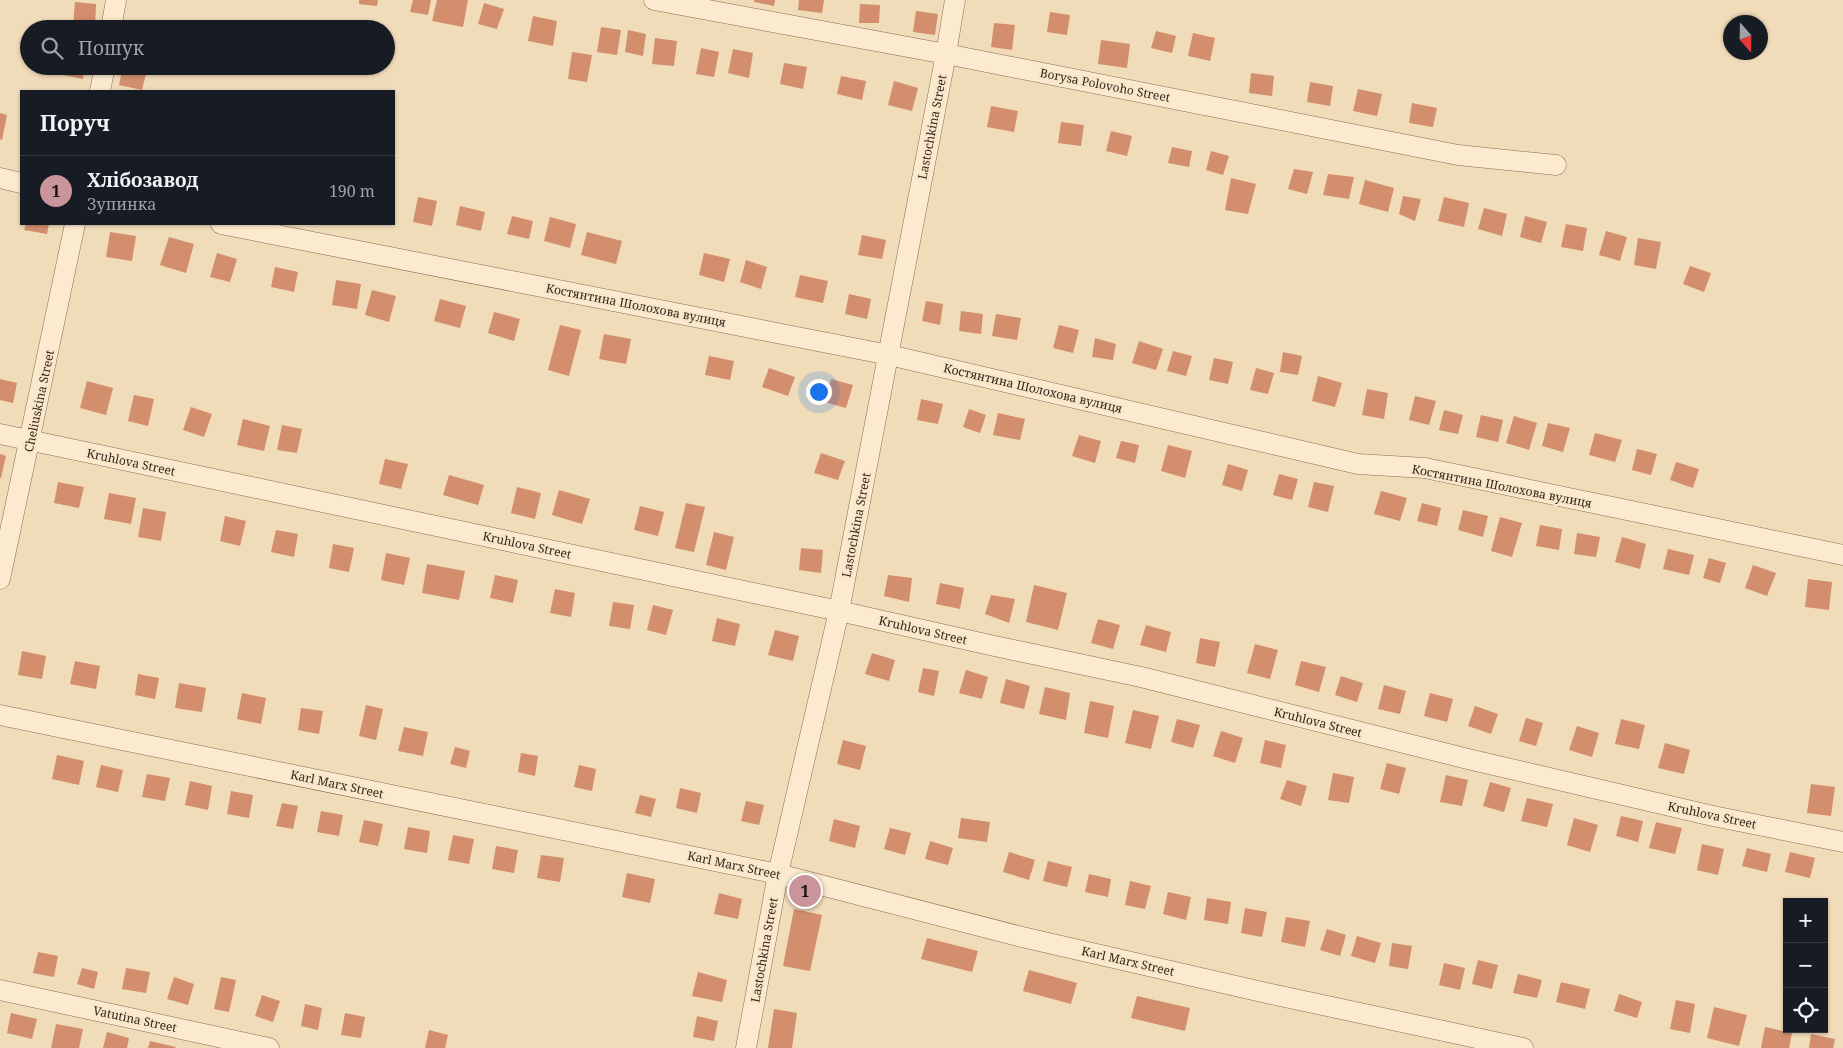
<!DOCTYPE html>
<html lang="uk">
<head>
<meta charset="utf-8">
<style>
	:root { --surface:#171b24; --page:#20242c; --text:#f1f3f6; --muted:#9ea1a6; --line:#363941; --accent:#ca949b }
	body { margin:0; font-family:"Noto Serif",serif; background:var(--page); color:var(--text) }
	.controls { position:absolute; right:15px; bottom:15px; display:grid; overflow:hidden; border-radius:0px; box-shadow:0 1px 4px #0004 }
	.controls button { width:45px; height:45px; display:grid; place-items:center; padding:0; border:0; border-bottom:1px solid var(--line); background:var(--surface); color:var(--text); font:25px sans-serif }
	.compass { position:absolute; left:1723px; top:15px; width:45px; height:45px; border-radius:50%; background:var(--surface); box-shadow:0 1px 4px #0004; rotate:160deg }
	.you { position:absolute; left:818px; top:391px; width:18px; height:18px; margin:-12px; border:4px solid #fff; border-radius:50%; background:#1a73e8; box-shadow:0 0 0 8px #1a73e833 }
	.badge { display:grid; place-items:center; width:32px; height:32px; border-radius:50%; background:var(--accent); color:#111; font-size:16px; font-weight:700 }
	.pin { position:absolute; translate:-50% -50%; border:2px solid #fff; box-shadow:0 1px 5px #0006 }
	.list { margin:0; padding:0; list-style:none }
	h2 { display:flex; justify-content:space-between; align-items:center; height:65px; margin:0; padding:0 20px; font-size:21px }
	h2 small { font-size:16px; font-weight:400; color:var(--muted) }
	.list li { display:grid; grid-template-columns:32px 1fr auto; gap:15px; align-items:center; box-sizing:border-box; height:70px; padding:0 20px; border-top:1px solid var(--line) }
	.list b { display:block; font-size:19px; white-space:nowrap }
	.list p { margin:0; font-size:16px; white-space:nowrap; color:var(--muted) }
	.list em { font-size:16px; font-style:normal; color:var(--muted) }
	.icon { flex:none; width:28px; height:28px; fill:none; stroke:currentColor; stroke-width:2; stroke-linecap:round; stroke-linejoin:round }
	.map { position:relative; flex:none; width:1843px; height:1048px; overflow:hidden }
	.search { position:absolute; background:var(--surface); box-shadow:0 1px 4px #0004; left:20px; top:20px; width:375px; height:55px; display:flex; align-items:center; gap:12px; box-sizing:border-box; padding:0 18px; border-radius:28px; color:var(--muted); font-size:19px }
	.panel { position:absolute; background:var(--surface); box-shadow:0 1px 4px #0004; left:20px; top:90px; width:375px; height:135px; border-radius:0px }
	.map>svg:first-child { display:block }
	.building { fill:#d28e6d }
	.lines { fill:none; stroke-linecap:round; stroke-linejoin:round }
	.minor-casing { stroke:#886b53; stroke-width:21 }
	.minor { stroke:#fbeacd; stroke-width:20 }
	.labels { text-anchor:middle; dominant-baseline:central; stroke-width:5; stroke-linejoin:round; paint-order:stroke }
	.street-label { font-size:12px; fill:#36251a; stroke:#f8e7ca }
</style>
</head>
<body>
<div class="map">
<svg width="1843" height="1048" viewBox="0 0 1843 1048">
	<rect width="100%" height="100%" fill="#f1dcba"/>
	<path class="building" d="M 359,0 L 378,0 L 377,6 L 359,4 Z
		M 413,0 L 431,0 L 428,15 L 410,12 Z
		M 437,0 L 468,0 L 463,27 L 432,21 Z
		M 754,0 L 775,0 L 774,6 L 754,2 Z
		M 799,0 L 824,0 L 822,13 L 798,10 Z
		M 75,2 L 96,4 L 95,27 L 73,26 Z
		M 484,3 L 504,9 L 497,29 L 478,24 Z
		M 860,4 L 880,5 L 879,23 L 859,23 Z
		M 916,11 L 938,14 L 935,35 L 913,32 Z
		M 1050,12 L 1070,15 L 1067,35 L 1047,32 Z
		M 533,16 L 557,21 L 553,46 L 528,41 Z
		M 994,23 L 1015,25 L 1012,50 L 991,47 Z
		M 601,27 L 621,30 L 617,55 L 597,52 Z
		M 628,30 L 646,34 L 643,56 L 625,52 Z
		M 1156,31 L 1176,36 L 1172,53 L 1151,48 Z
		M 1193,33 L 1215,38 L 1210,61 L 1188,56 Z
		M 655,38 L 677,41 L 674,66 L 652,64 Z
		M 1101,40 L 1130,44 L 1127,68 L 1098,64 Z
		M 701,48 L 719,52 L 714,77 L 696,74 Z
		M 733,49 L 753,53 L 749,78 L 728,73 Z
		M 572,52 L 592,55 L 587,82 L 568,79 Z
		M 784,63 L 807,67 L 803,89 L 780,84 Z
		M 63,66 L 85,66 L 83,79 L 62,75 Z
		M 123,66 L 148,66 L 142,90 L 119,85 Z
		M 1251,73 L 1274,76 L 1272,96 L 1249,93 Z
		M 841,76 L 866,81 L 862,100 L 837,94 Z
		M 894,81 L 918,88 L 912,111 L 888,105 Z
		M 1310,82 L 1333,86 L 1330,106 L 1307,102 Z
		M 1358,89 L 1382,94 L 1377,116 L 1353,111 Z
		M 1412,103 L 1437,108 L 1433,127 L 1409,123 Z
		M 991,106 L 1018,111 L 1014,132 L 987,127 Z
		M 0,113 L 7,115 L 2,140 L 0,139 Z
		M 1061,122 L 1084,125 L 1081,146 L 1058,143 Z
		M 1111,131 L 1132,136 L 1127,156 L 1106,151 Z
		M 1172,147 L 1192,151 L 1189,167 L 1168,163 Z
		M 1211,151 L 1229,156 L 1223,175 L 1206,170 Z
		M 1294,169 L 1313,172 L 1307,194 L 1288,189 Z
		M 1328,174 L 1354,177 L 1349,199 L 1323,195 Z
		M 1231,178 L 1256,184 L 1248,214 L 1225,210 Z
		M 1365,180 L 1394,188 L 1388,212 L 1359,204 Z
		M 1403,196 L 1421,199 L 1415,221 L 1399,214 Z
		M 418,197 L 437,201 L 432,226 L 413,222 Z
		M 1444,197 L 1469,203 L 1464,227 L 1438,221 Z
		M 460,206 L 485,212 L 481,231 L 456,225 Z
		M 1484,208 L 1507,214 L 1502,236 L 1478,229 Z
		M 512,216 L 533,221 L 529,239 L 507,234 Z
		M 1525,216 L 1547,222 L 1541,243 L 1520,237 Z
		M 550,217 L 576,224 L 570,248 L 544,241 Z
		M 26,224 L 49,224 L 47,234 L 24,230 Z
		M 1566,224 L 1587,228 L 1583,251 L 1561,247 Z
		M 1606,231 L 1627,237 L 1620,261 L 1599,255 Z
		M 110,232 L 136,236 L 132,261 L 106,257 Z
		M 587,232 L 622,241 L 616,264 L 581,255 Z
		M 862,235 L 886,240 L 882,259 L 858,255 Z
		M 169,237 L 194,244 L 186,273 L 160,265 Z
		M 1638,238 L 1661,242 L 1656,269 L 1634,265 Z
		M 217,253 L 237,259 L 230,282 L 210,277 Z
		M 704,253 L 730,259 L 724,282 L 699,275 Z
		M 746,260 L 767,267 L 761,289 L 740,282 Z
		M 1690,266 L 1711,273 L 1704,292 L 1683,284 Z
		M 275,267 L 298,272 L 294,292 L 271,287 Z
		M 800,275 L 828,281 L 823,303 L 795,297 Z
		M 336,280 L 361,284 L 357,309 L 332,305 Z
		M 372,290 L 396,296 L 389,322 L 365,315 Z
		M 849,294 L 871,299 L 867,319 L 845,314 Z
		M 440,299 L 466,306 L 460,328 L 434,321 Z
		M 926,301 L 943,304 L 940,325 L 922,321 Z
		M 961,311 L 983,314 L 981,334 L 959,331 Z
		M 494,312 L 520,319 L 514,341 L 488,333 Z
		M 996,314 L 1021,318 L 1017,340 L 992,336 Z
		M 560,325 L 581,330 L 569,376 L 548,370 Z
		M 1059,325 L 1079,330 L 1073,353 L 1053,348 Z
		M 604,334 L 631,339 L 626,364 L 599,359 Z
		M 1095,338 L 1116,344 L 1113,360 L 1092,357 Z
		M 1139,341 L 1163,349 L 1156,370 L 1132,363 Z
		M 1173,351 L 1192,356 L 1186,376 L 1167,371 Z
		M 1283,352 L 1302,356 L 1298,375 L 1280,372 Z
		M 709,356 L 734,361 L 730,380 L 705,375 Z
		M 1214,358 L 1233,362 L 1228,384 L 1209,380 Z
		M 769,368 L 795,377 L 788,396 L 762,387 Z
		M 1256,368 L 1274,373 L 1268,394 L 1250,390 Z
		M 1318,376 L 1342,383 L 1335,407 L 1312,401 Z
		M 0,379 L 17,383 L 13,403 L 0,400 Z
		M 831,379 L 853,385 L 846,408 L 824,402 Z
		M 87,381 L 113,388 L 106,415 L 80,408 Z
		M 1367,389 L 1388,393 L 1384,419 L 1362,415 Z
		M 134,395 L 154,399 L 148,426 L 128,421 Z
		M 1415,396 L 1436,401 L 1429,425 L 1409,420 Z
		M 921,399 L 943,404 L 938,424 L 917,420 Z
		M 191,407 L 212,414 L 204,437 L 183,430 Z
		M 969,409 L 986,415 L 980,433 L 963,427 Z
		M 1444,410 L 1463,415 L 1458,434 L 1439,430 Z
		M 998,413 L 1025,419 L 1020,440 L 993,435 Z
		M 1481,415 L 1503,420 L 1498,442 L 1476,437 Z
		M 1514,416 L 1537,423 L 1529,450 L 1506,443 Z
		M 243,419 L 270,426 L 264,451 L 237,445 Z
		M 1548,423 L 1570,428 L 1563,452 L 1542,446 Z
		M 282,425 L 302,429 L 297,453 L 277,450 Z
		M 1595,433 L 1622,440 L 1615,462 L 1589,455 Z
		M 1079,435 L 1101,441 L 1095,463 L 1072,456 Z
		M 1121,441 L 1139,445 L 1135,463 L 1116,458 Z
		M 1168,445 L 1192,451 L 1185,478 L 1161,471 Z
		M 1637,449 L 1657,454 L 1651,475 L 1632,470 Z
		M 821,453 L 845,461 L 838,480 L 814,473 Z
		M 0,454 L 6,456 L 1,478 L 0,478 Z
		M 385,459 L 408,464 L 401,489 L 379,484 Z
		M 1676,462 L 1699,469 L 1693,488 L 1670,480 Z
		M 1228,464 L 1248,470 L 1242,491 L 1222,485 Z
		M 1279,474 L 1298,479 L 1292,500 L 1273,495 Z
		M 449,475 L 484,485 L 478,505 L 443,495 Z
		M 58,482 L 84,487 L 79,508 L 54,503 Z
		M 1314,482 L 1334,486 L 1328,512 L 1308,507 Z
		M 517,487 L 541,493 L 535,519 L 511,513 Z
		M 559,490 L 590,499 L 582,524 L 552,515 Z
		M 1381,491 L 1407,498 L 1400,521 L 1374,514 Z
		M 109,493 L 136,498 L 131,524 L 104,519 Z
		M 686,503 L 705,507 L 694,552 L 675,548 Z
		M 1422,503 L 1441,508 L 1437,526 L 1417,521 Z
		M 640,506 L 664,512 L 658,536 L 634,530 Z
		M 143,508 L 166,512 L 161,541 L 138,537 Z
		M 1463,510 L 1488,516 L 1483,537 L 1458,530 Z
		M 225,516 L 246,521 L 240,546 L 220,541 Z
		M 1500,517 L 1522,523 L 1512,557 L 1491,551 Z
		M 1540,525 L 1562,529 L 1559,550 L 1536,546 Z
		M 276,530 L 298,534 L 294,557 L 271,552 Z
		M 714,532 L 734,537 L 726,570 L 706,565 Z
		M 1577,533 L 1600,537 L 1596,557 L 1574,554 Z
		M 1622,537 L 1646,544 L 1640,569 L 1615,562 Z
		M 333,544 L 354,548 L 349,572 L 329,568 Z
		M 801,548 L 823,550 L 821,573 L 799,570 Z
		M 1668,549 L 1694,555 L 1689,575 L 1663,569 Z
		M 386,553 L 410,558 L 404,585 L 381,580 Z
		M 1709,558 L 1726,563 L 1720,583 L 1703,578 Z
		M 427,564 L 465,571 L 459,600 L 422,593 Z
		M 1753,565 L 1776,573 L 1767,596 L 1745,588 Z
		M 495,575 L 518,580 L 513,603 L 490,598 Z
		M 888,575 L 912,578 L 909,602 L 884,596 Z
		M 1808,579 L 1832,582 L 1829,610 L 1805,607 Z
		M 940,583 L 964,588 L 960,609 L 936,604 Z
		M 1034,585 L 1067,593 L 1058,630 L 1026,622 Z
		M 555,589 L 575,593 L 571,617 L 550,613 Z
		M 991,595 L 1015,599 L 1009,623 L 985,614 Z
		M 613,602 L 634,605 L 630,629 L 609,626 Z
		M 653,605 L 673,610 L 666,635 L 647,630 Z
		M 717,618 L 740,624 L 735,646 L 712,641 Z
		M 1098,619 L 1120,625 L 1113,649 L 1091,643 Z
		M 1146,625 L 1171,632 L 1166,652 L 1140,645 Z
		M 775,630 L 799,636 L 793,661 L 768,655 Z
		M 1200,638 L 1220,642 L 1215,667 L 1196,663 Z
		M 1255,644 L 1278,650 L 1270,679 L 1247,673 Z
		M 22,651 L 46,656 L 42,679 L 18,675 Z
		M 872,653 L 895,660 L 889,681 L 865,674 Z
		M 75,661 L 100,666 L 96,689 L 70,684 Z
		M 1301,661 L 1326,667 L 1319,692 L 1295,685 Z
		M 923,668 L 939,671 L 934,696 L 918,692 Z
		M 966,670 L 988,677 L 982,699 L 959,693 Z
		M 138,674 L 159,678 L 155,699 L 135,695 Z
		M 1341,676 L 1363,683 L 1357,702 L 1335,695 Z
		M 1006,679 L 1030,686 L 1024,709 L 1000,703 Z
		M 179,683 L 206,688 L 202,712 L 175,708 Z
		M 1384,685 L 1406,691 L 1400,714 L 1378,709 Z
		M 1045,687 L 1070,693 L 1066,720 L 1039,714 Z
		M 242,693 L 266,698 L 261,724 L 237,719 Z
		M 1430,693 L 1453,699 L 1447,722 L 1424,716 Z
		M 1090,701 L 1114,706 L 1108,738 L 1084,733 Z
		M 366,705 L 383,709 L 376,740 L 359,736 Z
		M 1475,706 L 1498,714 L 1491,734 L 1468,726 Z
		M 301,708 L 323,711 L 319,734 L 298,730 Z
		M 1133,710 L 1159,716 L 1151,749 L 1125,743 Z
		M 1526,718 L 1543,723 L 1536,746 L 1519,741 Z
		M 1177,719 L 1200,725 L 1193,748 L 1171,742 Z
		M 1621,719 L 1645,725 L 1639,749 L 1615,744 Z
		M 1577,726 L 1599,733 L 1592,757 L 1569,750 Z
		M 404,727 L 428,732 L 423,756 L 398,751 Z
		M 1221,731 L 1243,738 L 1235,763 L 1213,756 Z
		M 843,740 L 866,746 L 860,770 L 837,764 Z
		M 1265,740 L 1286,745 L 1281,768 L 1260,763 Z
		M 1665,743 L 1690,750 L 1684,774 L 1658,768 Z
		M 455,747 L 470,751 L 466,768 L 450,764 Z
		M 521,753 L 538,756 L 535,776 L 518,772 Z
		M 57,755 L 84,761 L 79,785 L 52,779 Z
		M 1387,763 L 1406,768 L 1399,794 L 1380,789 Z
		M 101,765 L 123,770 L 118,792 L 96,787 Z
		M 579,765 L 596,769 L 592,791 L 574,787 Z
		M 1333,773 L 1354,777 L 1349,803 L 1328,800 Z
		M 147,774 L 170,778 L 165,801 L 142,797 Z
		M 1446,775 L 1468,780 L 1462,806 L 1440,802 Z
		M 1287,780 L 1307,786 L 1301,806 L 1280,799 Z
		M 190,781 L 212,786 L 208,810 L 185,805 Z
		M 1490,782 L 1511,788 L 1504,812 L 1483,806 Z
		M 1811,784 L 1835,787 L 1831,816 L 1807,813 Z
		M 680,788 L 701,793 L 697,813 L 676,808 Z
		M 231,791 L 253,795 L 249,818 L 227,814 Z
		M 640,795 L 656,799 L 651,817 L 635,813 Z
		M 1527,798 L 1553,804 L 1547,827 L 1521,821 Z
		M 746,801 L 764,805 L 759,825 L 741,821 Z
		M 282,803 L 298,806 L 293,829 L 276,826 Z
		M 321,811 L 343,815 L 339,836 L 317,832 Z
		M 1621,816 L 1643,821 L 1638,842 L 1616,836 Z
		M 961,818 L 990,822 L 987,842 L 958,838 Z
		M 1574,818 L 1598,825 L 1590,852 L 1567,845 Z
		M 834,819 L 860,826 L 855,848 L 829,841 Z
		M 364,820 L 383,824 L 378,846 L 359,842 Z
		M 1656,822 L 1682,828 L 1675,854 L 1649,848 Z
		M 408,827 L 430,831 L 427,853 L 404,849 Z
		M 890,828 L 911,833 L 905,855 L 884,849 Z
		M 453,835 L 474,839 L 469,864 L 448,860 Z
		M 930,841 L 953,848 L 948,865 L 925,859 Z
		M 1702,844 L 1724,849 L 1718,875 L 1697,870 Z
		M 496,846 L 518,850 L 514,873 L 492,869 Z
		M 1747,848 L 1771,854 L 1767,872 L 1742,866 Z
		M 1009,852 L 1035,860 L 1029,880 L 1003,872 Z
		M 1790,852 L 1815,858 L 1810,878 L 1785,872 Z
		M 541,855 L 564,858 L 560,882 L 537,878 Z
		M 1048,861 L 1072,867 L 1067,887 L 1043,881 Z
		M 627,873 L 655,879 L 650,903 L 622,897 Z
		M 1089,874 L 1111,879 L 1108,897 L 1085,892 Z
		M 1130,881 L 1151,886 L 1145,909 L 1125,905 Z
		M 1168,892 L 1191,897 L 1186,920 L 1163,914 Z
		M 719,893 L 742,899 L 738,919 L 714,914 Z
		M 1207,898 L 1231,902 L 1228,924 L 1204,920 Z
		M 1245,908 L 1267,912 L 1262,937 L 1241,933 Z
		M 794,909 L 822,915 L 810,971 L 783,966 Z
		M 1286,917 L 1310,921 L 1305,947 L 1281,942 Z
		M 1327,929 L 1346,935 L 1340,956 L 1320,950 Z
		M 1357,936 L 1381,943 L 1375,963 L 1351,956 Z
		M 927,938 L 978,951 L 972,972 L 921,959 Z
		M 1392,943 L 1412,946 L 1408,969 L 1389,966 Z
		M 38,952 L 58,956 L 54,977 L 33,973 Z
		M 1478,960 L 1498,965 L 1492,989 L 1472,984 Z
		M 1444,963 L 1465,968 L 1460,990 L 1439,985 Z
		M 82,968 L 98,972 L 94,989 L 77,984 Z
		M 126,968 L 150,972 L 146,993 L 122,989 Z
		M 1029,970 L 1077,983 L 1071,1004 L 1023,991 Z
		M 698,972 L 727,980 L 722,1002 L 692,996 Z
		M 1518,974 L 1542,980 L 1537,998 L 1513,993 Z
		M 174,977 L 194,984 L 188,1005 L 167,999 Z
		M 221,977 L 236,980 L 229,1012 L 214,1009 Z
		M 1561,982 L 1590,989 L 1585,1009 L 1556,1002 Z
		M 1619,994 L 1642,1002 L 1637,1018 L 1614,1011 Z
		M 262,995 L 280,1001 L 273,1022 L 255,1016 Z
		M 1137,996 L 1190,1008 L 1185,1031 L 1131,1018 Z
		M 1676,1000 L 1695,1004 L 1690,1033 L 1670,1029 Z
		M 305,1004 L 322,1008 L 318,1030 L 301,1026 Z
		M 1714,1007 L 1747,1015 L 1739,1046 L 1707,1038 Z
		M 774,1009 L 797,1013 L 792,1048 L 768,1048 Z
		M 11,1013 L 37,1019 L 32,1039 L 7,1033 Z
		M 345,1013 L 365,1017 L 361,1038 L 341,1035 Z
		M 697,1016 L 718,1021 L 714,1041 L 693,1037 Z
		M 56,1024 L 83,1029 L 79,1048 L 51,1048 Z
		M 1765,1027 L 1792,1033 L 1789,1048 L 1761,1048 Z
		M 429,1030 L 448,1035 L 445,1048 L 425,1048 Z
		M 107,1032 L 129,1038 L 127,1048 L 103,1048 Z
		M 1811,1034 L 1835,1039 L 1833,1048 L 1809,1048 Z
		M 150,1041 L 176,1047 L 175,1048 L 148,1048 Z"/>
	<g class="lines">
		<g class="minor-casing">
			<path id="minor" d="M 654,0 L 946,54 L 1458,155 L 1556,165
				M 111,29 L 116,0
				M 100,91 L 105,66
				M 0,178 L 21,183
				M 221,224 L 889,355 L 1358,464 L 1425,468 L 1843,555
				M 0,434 L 839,611 L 990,645 L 1141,677 L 1468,759 L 1713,816 L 1843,842
				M 0,579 L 75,224
				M 0,715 L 778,874 L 1022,937 L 1271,994 L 1523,1048
				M 0,990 L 269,1048
				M 746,1048 L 778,874 L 839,611 L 946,54 L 955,0"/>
		</g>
		<use href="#minor" class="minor"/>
	</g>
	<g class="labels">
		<g class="street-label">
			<text transform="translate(1105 85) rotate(11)">Borysa Polovoho Street</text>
			<text transform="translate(932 127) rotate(-79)">Lastochkina Street</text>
			<text transform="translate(636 305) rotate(11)">Костянтина Шолохова вулиця</text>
			<text transform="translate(1033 388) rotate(13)">Костянтина Шолохова вулиця</text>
			<text transform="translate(39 401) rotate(-78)">Cheliuskina Street</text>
			<text transform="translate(131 462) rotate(12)">Kruhlova Street</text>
			<text transform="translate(1502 486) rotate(11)">Костянтина Шолохова вулиця</text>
			<text transform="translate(856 525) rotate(-79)">Lastochkina Street</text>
			<text transform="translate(527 545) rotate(12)">Kruhlova Street</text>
			<text transform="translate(923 630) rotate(13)">Kruhlova Street</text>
			<text transform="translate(1318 722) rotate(14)">Kruhlova Street</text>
			<text transform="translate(337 784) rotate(12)">Karl Marx Street</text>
			<text transform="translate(1712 815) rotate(12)">Kruhlova Street</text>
			<text transform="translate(734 865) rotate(12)">Karl Marx Street</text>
			<text transform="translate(764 950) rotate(-80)">Lastochkina Street</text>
			<text transform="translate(1128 961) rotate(13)">Karl Marx Street</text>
			<text transform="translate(135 1019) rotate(12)">Vatutina Street</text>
		</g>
	</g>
</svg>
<div class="controls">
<button>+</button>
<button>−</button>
<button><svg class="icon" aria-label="locate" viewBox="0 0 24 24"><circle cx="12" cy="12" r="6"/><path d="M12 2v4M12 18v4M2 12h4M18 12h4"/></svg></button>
</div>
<svg class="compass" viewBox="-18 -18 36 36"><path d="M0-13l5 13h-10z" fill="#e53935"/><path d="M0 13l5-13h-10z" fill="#9ea1a6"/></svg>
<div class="you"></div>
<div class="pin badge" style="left:805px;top:891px">1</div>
<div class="search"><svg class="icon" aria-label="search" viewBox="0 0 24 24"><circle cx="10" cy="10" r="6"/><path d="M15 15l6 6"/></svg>Пошук</div>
<section class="panel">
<h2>Поруч<small></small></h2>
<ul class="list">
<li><span class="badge">1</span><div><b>Хлібозавод</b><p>Зупинка</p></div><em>190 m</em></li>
</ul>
</section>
</div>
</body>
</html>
